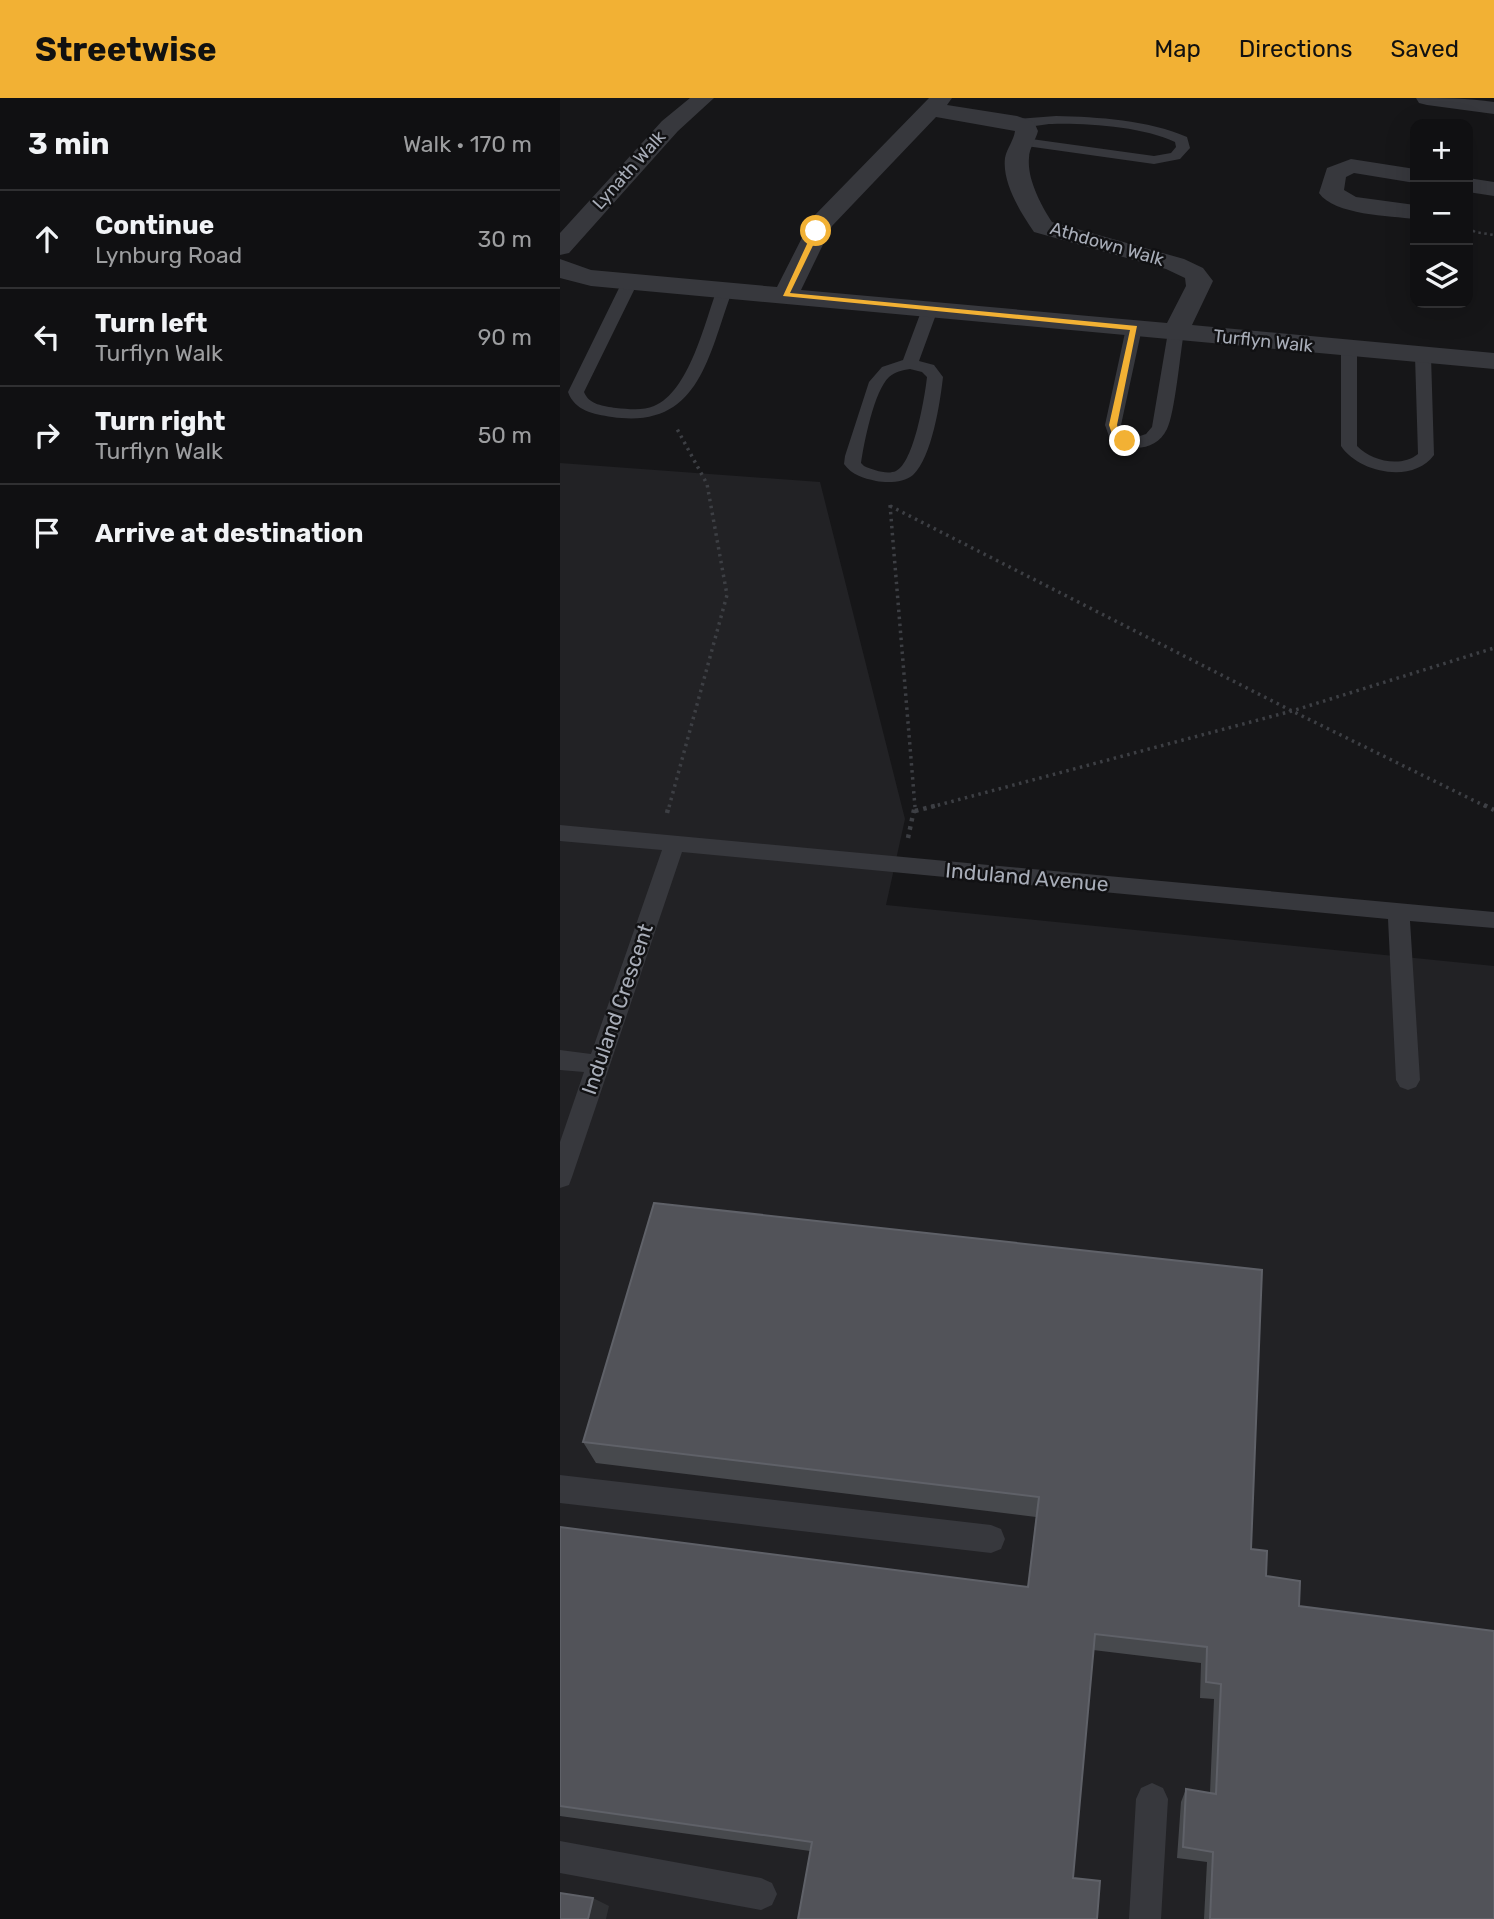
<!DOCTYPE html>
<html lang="en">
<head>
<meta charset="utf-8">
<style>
	:root { --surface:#101012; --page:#1e1e20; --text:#f1f3f6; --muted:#9c9d9f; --line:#303032; --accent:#f2b134 }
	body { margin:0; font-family:Rubik,sans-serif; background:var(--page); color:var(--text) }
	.controls { position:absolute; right:21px; top:21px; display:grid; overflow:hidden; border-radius:14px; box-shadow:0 7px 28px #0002 }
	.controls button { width:63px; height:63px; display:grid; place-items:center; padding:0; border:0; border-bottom:2px solid var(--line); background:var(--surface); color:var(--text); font:35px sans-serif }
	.stop { position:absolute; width:21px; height:21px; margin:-16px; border:5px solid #f2b134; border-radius:50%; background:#fff }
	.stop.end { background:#f2b134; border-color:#fff; box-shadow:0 2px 7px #0008 }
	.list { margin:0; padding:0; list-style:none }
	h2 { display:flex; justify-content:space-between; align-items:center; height:91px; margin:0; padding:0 28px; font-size:30px }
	h2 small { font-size:23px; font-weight:400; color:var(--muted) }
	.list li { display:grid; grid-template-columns:46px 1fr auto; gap:21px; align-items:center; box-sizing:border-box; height:98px; padding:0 28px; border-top:2px solid var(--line) }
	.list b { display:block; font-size:26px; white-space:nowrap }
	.list p { margin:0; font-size:23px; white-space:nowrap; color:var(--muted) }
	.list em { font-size:23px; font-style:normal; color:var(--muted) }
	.icon { flex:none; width:38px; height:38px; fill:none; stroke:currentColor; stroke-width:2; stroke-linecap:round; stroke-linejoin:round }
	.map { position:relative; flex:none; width:934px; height:1821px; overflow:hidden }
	header { display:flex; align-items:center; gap:42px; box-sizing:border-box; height:98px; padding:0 35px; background:var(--accent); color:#111 }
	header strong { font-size:33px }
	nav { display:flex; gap:38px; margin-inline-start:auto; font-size:24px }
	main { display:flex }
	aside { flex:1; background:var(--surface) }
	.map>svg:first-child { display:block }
	.built { fill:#222225 }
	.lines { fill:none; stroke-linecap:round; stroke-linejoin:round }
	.path-far2 { stroke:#3d3f44; stroke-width:2.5; stroke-dasharray:2.5 3.5; stroke-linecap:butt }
	.path-far1 { stroke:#3d3f44; stroke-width:3.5; stroke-dasharray:2.5 4.5; stroke-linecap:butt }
	.path { stroke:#3d3f44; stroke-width:4.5; stroke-dasharray:3.5 5; stroke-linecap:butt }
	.lane { fill:#37383d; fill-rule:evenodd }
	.street { fill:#37383d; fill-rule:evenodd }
	.wall { fill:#47494d }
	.shaded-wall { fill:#2f3033 }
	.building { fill:#525359; stroke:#5f6168; stroke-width:2 }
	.route { fill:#f2b134 }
	.labels { text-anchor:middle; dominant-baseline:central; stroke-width:5; stroke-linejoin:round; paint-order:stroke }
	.far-street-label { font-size:18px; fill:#a8adb8; stroke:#111113 }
	.street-label { font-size:21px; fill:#a8adb8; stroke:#111113 }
</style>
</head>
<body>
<header>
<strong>Streetwise</strong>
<nav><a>Map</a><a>Directions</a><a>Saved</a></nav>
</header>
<main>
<aside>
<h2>3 min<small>Walk · 170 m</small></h2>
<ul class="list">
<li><svg class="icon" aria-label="ahead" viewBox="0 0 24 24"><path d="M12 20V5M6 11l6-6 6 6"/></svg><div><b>Continue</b><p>Lynburg Road</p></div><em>30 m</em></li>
<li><svg class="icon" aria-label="left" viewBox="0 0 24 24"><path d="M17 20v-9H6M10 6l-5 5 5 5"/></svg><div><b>Turn left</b><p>Turflyn Walk</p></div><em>90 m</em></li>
<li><svg class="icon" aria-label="right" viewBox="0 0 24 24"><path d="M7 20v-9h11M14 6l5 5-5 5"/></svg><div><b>Turn right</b><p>Turflyn Walk</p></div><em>50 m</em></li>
<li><svg class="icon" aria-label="arrive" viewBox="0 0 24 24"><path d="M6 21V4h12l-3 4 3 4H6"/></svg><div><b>Arrive at destination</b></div></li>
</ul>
</aside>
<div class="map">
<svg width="934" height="1821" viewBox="0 0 934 1821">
	<rect width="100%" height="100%" fill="#161618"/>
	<path class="built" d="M 0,365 L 260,384 L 345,721 L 326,807 L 934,868 L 934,1821 L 0,1821 Z"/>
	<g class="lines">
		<path class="path-far2" d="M 908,129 L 915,134 L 934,137"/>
		<path class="path-far1" d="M 330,407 L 355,709
			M 330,408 L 732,613 L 927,709
			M 109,709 L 167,497 L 147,386 L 116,329
			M 371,709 L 732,613 L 934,550"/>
		<path class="path" d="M 924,707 L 934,712
			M 355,713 L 378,707
			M 107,715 L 109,707
			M 348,740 L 355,707"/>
		<path class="lane" d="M 496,18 C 538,19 588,22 627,39 L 630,50 L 620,61 L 594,66 L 459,47 L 457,44 L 464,40 L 594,58 L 611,55 L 616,49 L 615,44 C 583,29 528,25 492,26 C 480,26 459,33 450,25 L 457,21 Z
			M 70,179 L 78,184 L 24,294 C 29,307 44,308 56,310 C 68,311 83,313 94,308 C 129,294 145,224 157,191 L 165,186 L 173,191 C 148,256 141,332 52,319 C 33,316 15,313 8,294 L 62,184 Z
			M 370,206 L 378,211 L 359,263 L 374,267 L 383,279 C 380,305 372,359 353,377 C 344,385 327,385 316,383 C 303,380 292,377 284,366 L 285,358 L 309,284 L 322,269 L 343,262 L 362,211 ZM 350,271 L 362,274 L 367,279 C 365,298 354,365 336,373 C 327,377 313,372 304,368 L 301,365 C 304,345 314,293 329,279 C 335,274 342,272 350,271 Z
			M 574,225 L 582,230 L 561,327 L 564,335 L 574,340 L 586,336 L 592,329 L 608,234 L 616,229 L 624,234 C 620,256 615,315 607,331 C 596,354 568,354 550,341 L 545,327 L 566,230 Z
			M 789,246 L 797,251 L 797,348 C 811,363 841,370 858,356 L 855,258 L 863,253 L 871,258 L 874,357 C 853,386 799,375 781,348 L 781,251 Z
			M 0,727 L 934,814 L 934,830 L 850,823 L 860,982 L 856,989 L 848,992 L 840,989 L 836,982 L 828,821 L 122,754 L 12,1079 L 9,1087 L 0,1090 L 0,1044 L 24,974 L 0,972 L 0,952 L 31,956 L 102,752 L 0,743 Z
			M 0,1377 L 431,1427 L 441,1431 L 445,1441 L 441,1451 L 431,1455 L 0,1405 Z
			M 592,1685 L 603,1690 L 608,1701 L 601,1821 L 569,1821 L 576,1701 L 581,1690 Z
			M 0,1743 L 201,1780 L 212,1785 L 217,1796 L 212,1807 L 201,1812 L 0,1775 Z"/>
		<path class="street" d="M 130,0 L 154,0 L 118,33 L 9,155 L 0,157 L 0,135 L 102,23 Z
			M 369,0 L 392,0 L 387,7 L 457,18 L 474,24 L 478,33 C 476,42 469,50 469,60 C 467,81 481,107 492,124 L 624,161 L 643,170 L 653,183 L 632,227 L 934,255 L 934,271 L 31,188 L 0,180 L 0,161 L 31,172 L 217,189 L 252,120 ZM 376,19 L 455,33 C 454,42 447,50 445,60 C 442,85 461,115 474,134 L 606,171 L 625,180 L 626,188 L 607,225 L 241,192 L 272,128 Z
			M 856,0 C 882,0 908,0 934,4 L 934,16 L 867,7 L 859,5 Z
			M 791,61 L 855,71 L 855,85 L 794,75 L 786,79 L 784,92 L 796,99 L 855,107 L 855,121 C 830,118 774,117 759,95 L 767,70 Z
			M 908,80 L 934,84 L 934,98 L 908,94 Z"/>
	</g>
	<path class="wall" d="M 94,1105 L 691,1451 L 706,1478 L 739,1508 L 934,1821 L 644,1821 L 647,1764 L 617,1760 L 621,1704 L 626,1691 L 650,1695 L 654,1601 L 640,1600 L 641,1565 L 533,1552 L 250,1753 L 0,1718 L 0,1429 L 468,1489 L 476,1419 L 36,1365 L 23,1344 Z"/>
	<path class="shaded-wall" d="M 33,1800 L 49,1808 L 46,1821 L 28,1821 Z"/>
	<path class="building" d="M 94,1105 L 702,1172 L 691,1451 L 707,1453 L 706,1478 L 740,1483 L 739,1508 L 934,1533 L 934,1821 L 650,1821 L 653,1754 L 623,1749 L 626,1691 L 656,1696 L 661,1586 L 646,1584 L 647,1549 L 535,1536 L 513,1780 L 540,1783 L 537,1821 L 238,1821 L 252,1744 L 0,1708 L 0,1429 L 468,1489 L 479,1399 L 23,1344 Z
		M 0,1795 L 33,1800 L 28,1821 L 0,1821 Z"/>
	<path class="route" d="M 256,131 L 260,133 L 230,195 L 577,228 L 557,327 L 560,336 L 569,343 L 562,345 L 553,339 L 549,327 L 570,232 L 223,198 L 253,133 Z"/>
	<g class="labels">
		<g class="far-street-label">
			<text transform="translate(69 72) rotate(-48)">Lynath Walk</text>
			<text transform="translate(547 146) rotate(16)">Athdown Walk</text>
			<text transform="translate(703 243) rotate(6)">Turflyn Walk</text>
		</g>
		<g class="street-label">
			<text transform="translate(467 779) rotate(5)">Induland Avenue</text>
			<text transform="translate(57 911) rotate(-71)">Induland Crescent</text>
		</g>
	</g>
</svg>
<div class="controls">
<button>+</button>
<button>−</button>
<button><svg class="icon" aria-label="layers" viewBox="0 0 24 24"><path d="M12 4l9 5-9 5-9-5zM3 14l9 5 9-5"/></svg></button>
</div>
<div class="stop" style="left:256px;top:133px"></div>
<div class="stop end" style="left:565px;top:343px"></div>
</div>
</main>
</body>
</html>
